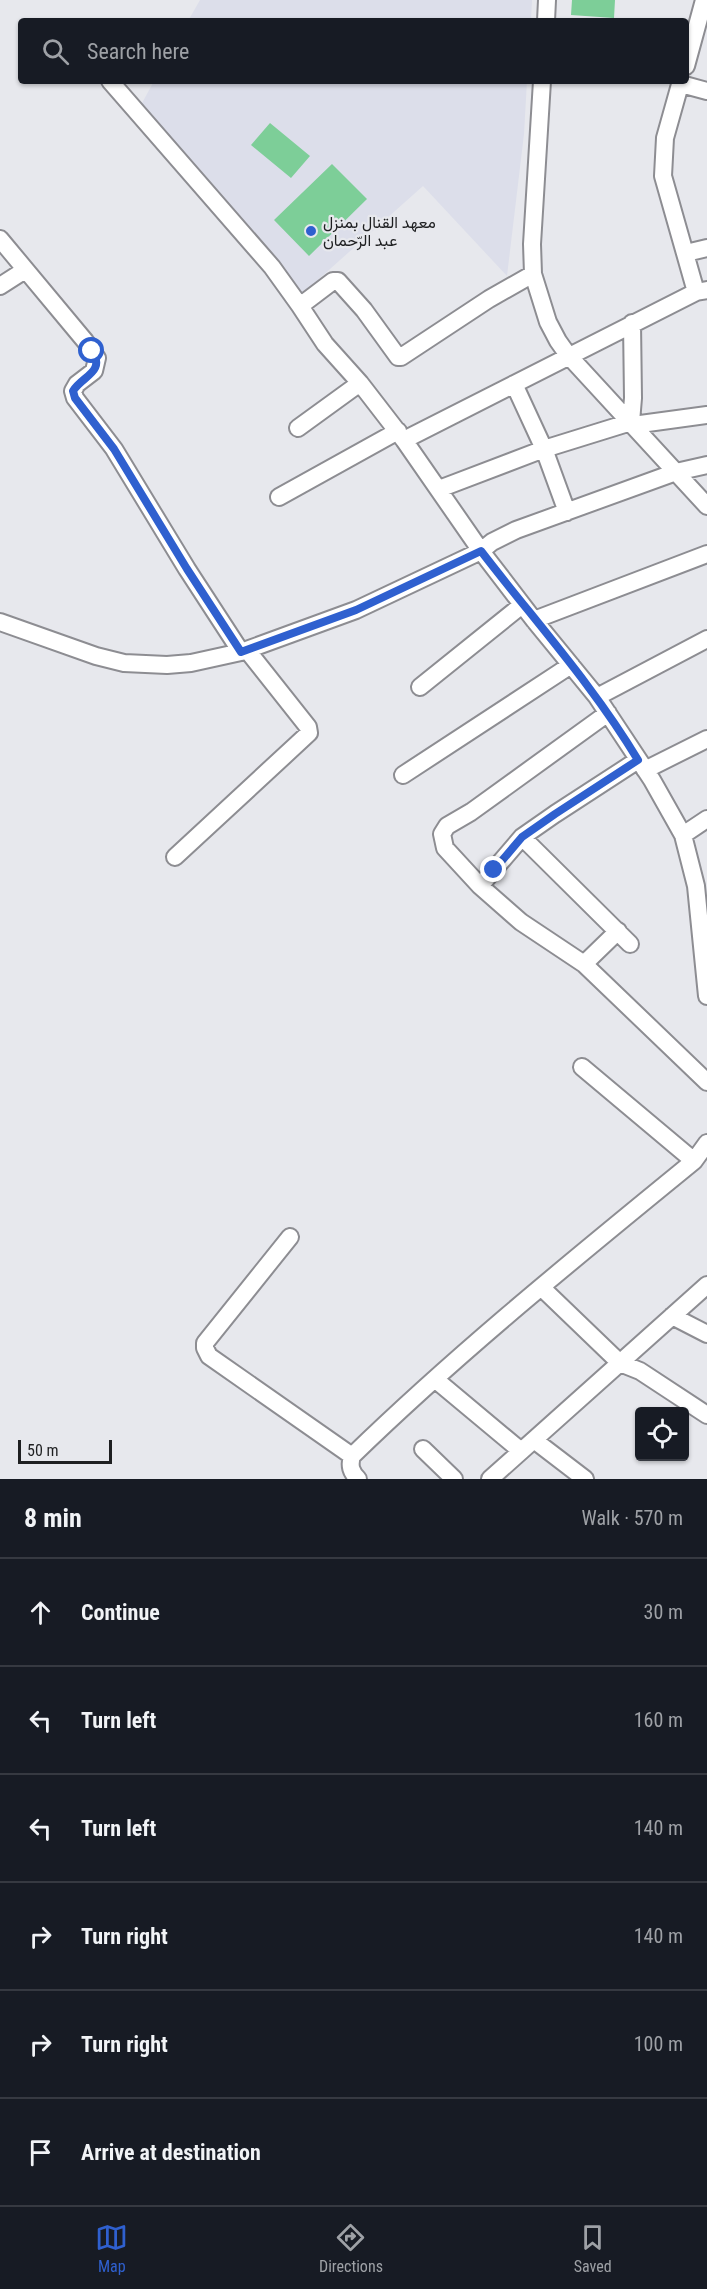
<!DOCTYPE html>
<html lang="en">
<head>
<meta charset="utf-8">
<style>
	:root { --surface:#171b24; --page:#242831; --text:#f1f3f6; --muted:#9ea1a6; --line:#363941; --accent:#2f60cf }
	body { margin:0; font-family:"Roboto Condensed",Vazirmatn,sans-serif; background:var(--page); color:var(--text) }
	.controls { position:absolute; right:18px; bottom:18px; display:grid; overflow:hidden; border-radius:6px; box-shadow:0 2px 4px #0004 }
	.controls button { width:54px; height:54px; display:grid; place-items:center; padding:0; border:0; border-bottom:2px solid var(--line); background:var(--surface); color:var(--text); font:30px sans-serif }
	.scale { position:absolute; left:18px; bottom:15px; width:94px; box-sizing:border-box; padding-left:6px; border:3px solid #1e1f21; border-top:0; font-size:16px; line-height:21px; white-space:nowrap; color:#1e1f21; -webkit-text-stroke:4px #e7e8ed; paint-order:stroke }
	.stop { position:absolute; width:18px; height:18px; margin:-14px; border:4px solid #2f60cf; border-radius:50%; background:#fff }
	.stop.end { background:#2f60cf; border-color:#fff; box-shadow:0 2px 6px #0008 }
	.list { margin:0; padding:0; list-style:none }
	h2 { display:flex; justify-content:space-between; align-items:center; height:78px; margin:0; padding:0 24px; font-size:26px }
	h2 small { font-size:20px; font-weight:400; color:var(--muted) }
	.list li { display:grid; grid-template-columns:39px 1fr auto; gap:18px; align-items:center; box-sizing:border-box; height:108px; padding:0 24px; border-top:2px solid var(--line) }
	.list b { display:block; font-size:22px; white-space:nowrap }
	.list em { font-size:20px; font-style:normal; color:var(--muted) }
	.icon { flex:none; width:33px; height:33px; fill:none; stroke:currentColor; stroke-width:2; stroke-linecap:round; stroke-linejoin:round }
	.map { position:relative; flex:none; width:707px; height:1479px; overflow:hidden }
	.search { position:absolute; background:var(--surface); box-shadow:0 2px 4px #0004; left:18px; right:18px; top:18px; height:66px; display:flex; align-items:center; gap:15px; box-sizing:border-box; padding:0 21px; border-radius:6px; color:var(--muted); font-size:22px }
	.sheet { height:726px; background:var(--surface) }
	nav { display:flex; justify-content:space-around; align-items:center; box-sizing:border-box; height:84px; border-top:2px solid var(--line); background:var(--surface); font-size:16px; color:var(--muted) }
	nav a { display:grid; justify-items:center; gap:3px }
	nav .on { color:var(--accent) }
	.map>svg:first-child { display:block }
	.built { fill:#dcdeea }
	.green { fill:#7dce98 }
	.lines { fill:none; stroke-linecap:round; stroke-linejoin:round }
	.minor-casing { stroke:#8d8d92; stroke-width:20 }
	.minor { stroke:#fff; stroke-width:16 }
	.route { stroke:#2f60cf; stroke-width:8 }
	.poi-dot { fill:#2f60cf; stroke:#e7e8ed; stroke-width:2 }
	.labels { text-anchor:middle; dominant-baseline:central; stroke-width:4.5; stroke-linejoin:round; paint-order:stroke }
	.poi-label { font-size:16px; fill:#1e1f21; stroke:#e7e8ed; text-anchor:start }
</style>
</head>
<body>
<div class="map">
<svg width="707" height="1479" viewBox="0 0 707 1479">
	<rect width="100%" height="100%" fill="#e7e8ed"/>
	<path class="built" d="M 200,0 L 532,0 L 531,21 L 188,21 Z
		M 154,81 L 527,81 L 524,134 L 507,276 L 423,186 L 302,294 L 141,105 Z"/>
	<path class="green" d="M 572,0 L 615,0 L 614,18 L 571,15 Z
		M 270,123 L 310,156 L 291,178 L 251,145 Z
		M 332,164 L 367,199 L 309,256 L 274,220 Z"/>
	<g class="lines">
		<g class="minor-casing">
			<path id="minor" d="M 546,21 L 547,0
				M 686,66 L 704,0
				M 542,81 L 532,244 L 533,274 L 548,322 L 558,341 L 568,355 L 707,506
				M 681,81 L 665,138 L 663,176 L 696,292
				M 681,84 L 707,91
				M 0,239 L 85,341 L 97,358 L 94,371 L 77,384 L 73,391 L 75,398 L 114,449 L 187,569 L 241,652
				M 686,253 L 707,248
				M 0,286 L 25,270
				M 300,306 L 333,281 L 338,281 L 364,310 L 398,357 L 401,357 L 489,299 L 533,274
				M 514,384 L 544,449 L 567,512
				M 633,425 L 707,415
				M 298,428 L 360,383
				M 404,440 L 696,292 L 707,290
				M 707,465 L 676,472 L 516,530 L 492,542 L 481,551 L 534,620 L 597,697 L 652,780 L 683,835 L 696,886 L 707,996
				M 439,489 L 544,449 L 631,422 L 633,398 L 632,323
				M 279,497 L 398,431
				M 534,620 L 707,554
				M 0,622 L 96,656 L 124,663 L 167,665 L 191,663 L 241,652 L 356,610 L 481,551 L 404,440 L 360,383 L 325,344 L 300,306 L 272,267 L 110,81
				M 420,687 L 522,605
				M 597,697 L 707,639
				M 608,713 L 471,812 L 447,826 L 442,834 L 445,848 L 480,886 L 521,922 L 584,964 L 707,1082
				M 645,770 L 707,739
				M 403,775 L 571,665
				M 683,835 L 707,819
				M 522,837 L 630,944
				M 175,857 L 309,733 L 308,727 L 247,650
				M 480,886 L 522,837 L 555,814 L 638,760
				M 584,964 L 618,931
				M 582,1067 L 694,1161
				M 290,1237 L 205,1343 L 205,1348 L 209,1356 L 352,1456
				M 541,1287 L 620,1363 L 640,1371 L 707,1415
				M 672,1316 L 707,1334
				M 436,1380 L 521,1451
				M 534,1440 L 585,1479
				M 423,1449 L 454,1479
				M 358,1479 C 351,1472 349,1466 352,1456 C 460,1351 578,1256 694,1161 L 707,1143
				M 490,1479 L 707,1285"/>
		</g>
		<use href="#minor" class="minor"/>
	</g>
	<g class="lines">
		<path class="route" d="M 92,351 C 106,372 82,376 73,391 L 75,398 L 114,449 L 187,569 L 241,652 L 356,610 L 481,551 C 534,620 593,685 638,760 L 555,814 L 522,837 L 494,870"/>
	</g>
	<circle class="poi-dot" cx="311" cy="231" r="6"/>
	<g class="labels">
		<g class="poi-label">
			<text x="323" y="222">معهد القنال بمنزل<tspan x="323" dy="18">عبد الرّحمان</tspan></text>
		</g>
	</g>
</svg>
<div class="controls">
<button><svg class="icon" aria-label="locate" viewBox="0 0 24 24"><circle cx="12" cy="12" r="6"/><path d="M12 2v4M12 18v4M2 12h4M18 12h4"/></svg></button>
</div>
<div class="scale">50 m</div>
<div class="stop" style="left:92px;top:351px"></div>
<div class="stop end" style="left:494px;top:870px"></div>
<div class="search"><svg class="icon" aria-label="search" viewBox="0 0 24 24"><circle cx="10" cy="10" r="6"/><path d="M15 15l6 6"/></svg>Search here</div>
</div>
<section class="sheet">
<h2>8 min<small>Walk · 570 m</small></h2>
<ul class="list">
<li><svg class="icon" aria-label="ahead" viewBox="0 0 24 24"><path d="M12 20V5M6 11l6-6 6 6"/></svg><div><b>Continue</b></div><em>30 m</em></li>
<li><svg class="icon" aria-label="left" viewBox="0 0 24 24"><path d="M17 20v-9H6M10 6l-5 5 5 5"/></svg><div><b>Turn left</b></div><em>160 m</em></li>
<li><svg class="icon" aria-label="left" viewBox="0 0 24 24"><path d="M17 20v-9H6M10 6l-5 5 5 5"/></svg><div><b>Turn left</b></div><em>140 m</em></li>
<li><svg class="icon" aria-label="right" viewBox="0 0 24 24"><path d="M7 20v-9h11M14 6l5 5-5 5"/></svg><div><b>Turn right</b></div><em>140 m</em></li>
<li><svg class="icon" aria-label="right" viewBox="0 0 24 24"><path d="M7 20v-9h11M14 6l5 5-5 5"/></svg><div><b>Turn right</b></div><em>100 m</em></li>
<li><svg class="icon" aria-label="arrive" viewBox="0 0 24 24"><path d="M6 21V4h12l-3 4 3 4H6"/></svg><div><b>Arrive at destination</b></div></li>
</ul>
</section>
<nav>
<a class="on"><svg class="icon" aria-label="map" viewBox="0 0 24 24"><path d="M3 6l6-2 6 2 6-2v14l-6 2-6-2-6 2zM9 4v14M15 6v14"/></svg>Map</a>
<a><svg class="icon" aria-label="directions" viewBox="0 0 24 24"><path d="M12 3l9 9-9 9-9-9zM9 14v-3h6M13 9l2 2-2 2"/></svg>Directions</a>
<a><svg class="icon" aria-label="saved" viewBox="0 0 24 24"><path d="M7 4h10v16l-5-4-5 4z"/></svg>Saved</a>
</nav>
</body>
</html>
